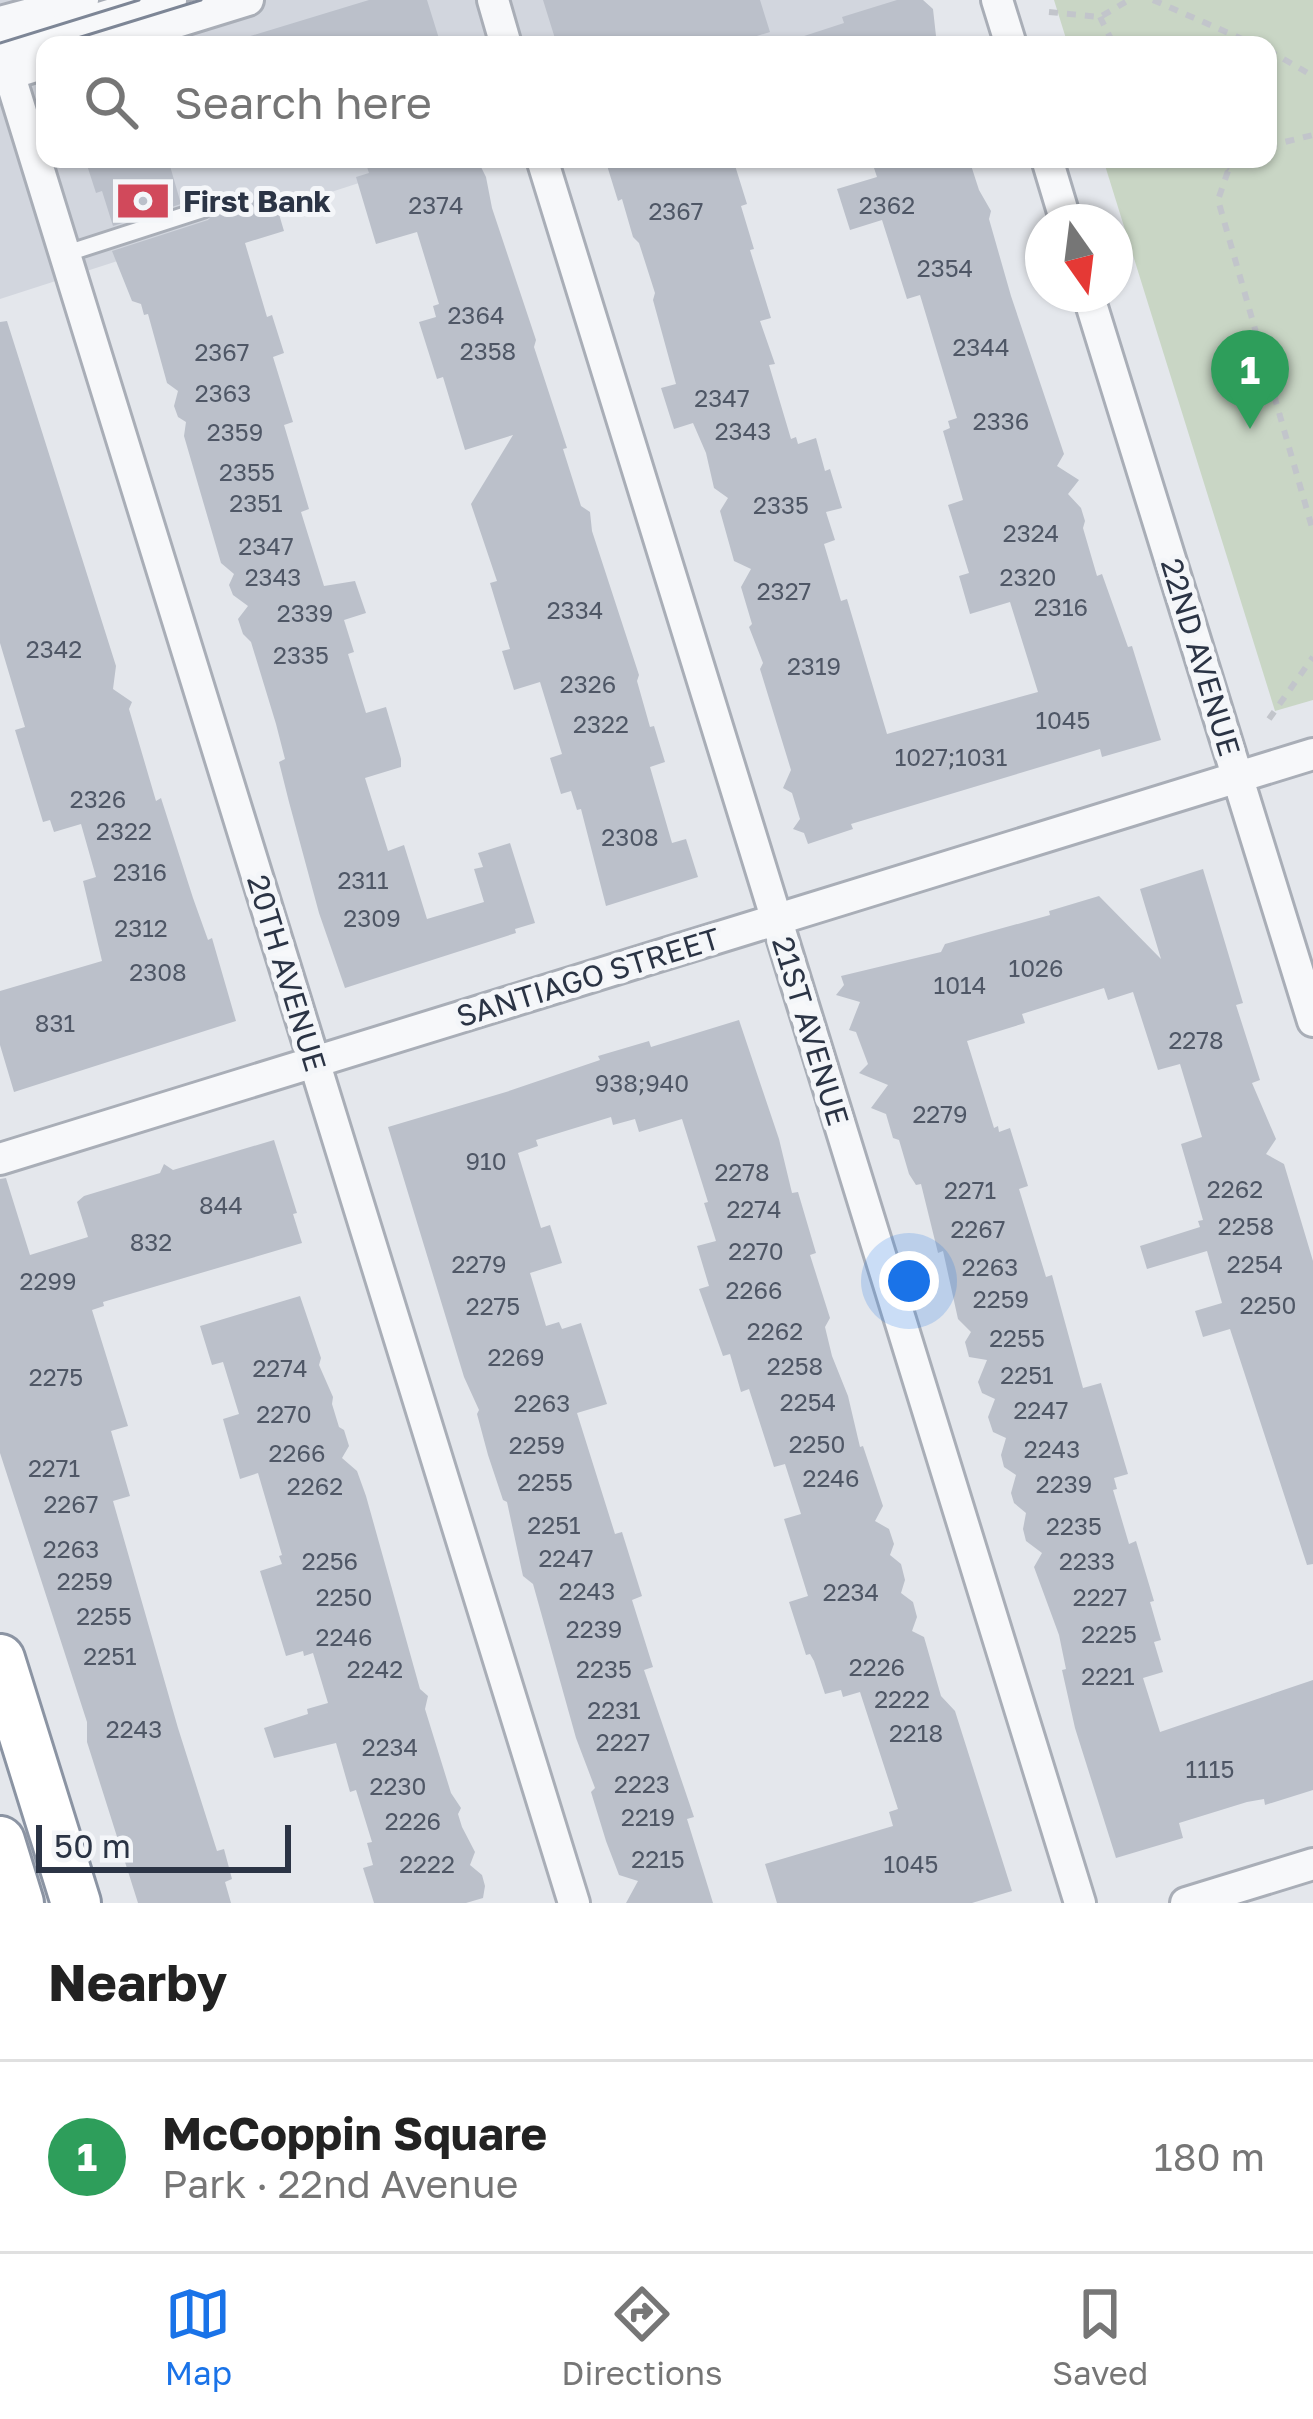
<!DOCTYPE html>
<html lang="en">
<head>
<meta charset="utf-8">
<style>
	:root { --surface:#fff; --page:#f6f6f6; --text:#222; --muted:#767676; --line:#e0e0e0; --accent:#1a73e8 }
	body { margin:0; font-family:"Golos Text",sans-serif; background:var(--page); color:var(--text) }
	.compass { position:absolute; left:1025px; top:204px; width:108px; height:108px; border-radius:50%; background:var(--surface); box-shadow:0 3px 9px #0004; rotate:166deg }
	.scale { position:absolute; left:36px; bottom:30px; width:255px; box-sizing:border-box; padding-left:12px; border:6px solid #2b3445; border-top:0; font-size:33px; line-height:42px; white-space:nowrap; color:#2b3445; -webkit-text-stroke:9px #f4f6f9; paint-order:stroke }
	.you { position:absolute; left:909px; top:1281px; width:42px; height:42px; margin:-30px; border:9px solid #fff; border-radius:50%; background:#1a73e8; box-shadow:0 0 0 18px #1a73e833 }
	.badge { display:grid; place-items:center; width:78px; height:78px; border-radius:50%; background:var(--accent); color:#fff; font-size:39px; font-weight:700 }
	.pin { position:absolute; translate:-50% -99px; filter:drop-shadow(0 3px 6px #0008) }
	.pin::after { content:''; position:absolute; top:63px; width:42px; height:36px; background:inherit; clip-path:polygon(0 0,100% 0,50% 100%) }
	.list { margin:0; padding:0; list-style:none }
	h2 { display:flex; justify-content:space-between; align-items:center; height:156px; margin:0; padding:0 48px; font-size:51px }
	h2 small { font-size:39px; font-weight:400; color:var(--muted) }
	.list li { display:grid; grid-template-columns:78px 1fr auto; gap:36px; align-items:center; box-sizing:border-box; height:192px; padding:0 48px; border-top:3px solid var(--line) }
	.list b { display:block; font-size:45px; white-space:nowrap }
	.list p { margin:0; font-size:39px; white-space:nowrap; color:var(--muted) }
	.list em { font-size:39px; font-style:normal; color:var(--muted) }
	.icon { flex:none; width:66px; height:66px; fill:none; stroke:currentColor; stroke-width:2; stroke-linecap:round; stroke-linejoin:round }
	.map { position:relative; flex:none; width:1313px; height:1903px; overflow:hidden }
	.search { position:absolute; background:var(--surface); box-shadow:0 3px 9px #0004; left:36px; right:36px; top:36px; height:132px; display:flex; align-items:center; gap:30px; box-sizing:border-box; padding:0 42px; border-radius:24px; color:var(--muted); font-size:45px }
	.sheet { height:348px; background:var(--surface) }
	nav { display:flex; justify-content:space-around; align-items:center; box-sizing:border-box; height:168px; border-top:3px solid var(--line); background:var(--surface); font-size:33px; color:var(--muted) }
	nav a { display:grid; justify-items:center; gap:6px }
	nav .on { color:var(--accent) }
	.map>svg:first-child { display:block }
	.built { fill:#d2d6de }
	.green { fill:#c9d6c5 }
	.building { fill:#bbc0ca }
	.lines { fill:none; stroke-linecap:round; stroke-linejoin:round }
	.service-casing { stroke:#a9aeb7; stroke-width:21 }
	.minor-casing { stroke:#a9aeb7; stroke-width:36 }
	.tertiary-casing { stroke:#a9aeb7; stroke-width:42 }
	.trunk-casing { stroke:#8b94a3; stroke-width:54 }
	.path { stroke:#c2c5cb; stroke-width:6; stroke-dasharray:9 9; stroke-linecap:butt }
	.service { stroke:#f7f8fa; stroke-width:15 }
	.minor { stroke:#f7f8fa; stroke-width:30 }
	.tertiary { stroke:#f7f8fa; stroke-width:36 }
	.trunk { stroke:#fff; stroke-width:48 }
	.tram { stroke:#7d8696; stroke-width:3 }
	.labels { text-anchor:middle; dominant-baseline:central; stroke-width:10; stroke-linejoin:round; paint-order:stroke }
	.number-label { font-size:24px; fill:#4f5766 }
	.poi-label { font-size:30px; font-weight:bold; fill:#2b3445; stroke:#f4f6f9; text-anchor:start }
	.street-label { font-size:30px; fill:#2b3445; stroke:#f4f6f9 }
</style>
</head>
<body>
<div class="map">
<svg width="1313" height="1903" viewBox="0 0 1313 1903">
	<rect width="100%" height="100%" fill="#e4e7ec"/>
	<path class="built" d="M 0,0 L 924,0 L 785,45 L 45,45 L 45,159 L 433,159 L 0,299 Z"/>
	<path class="green" d="M 1054,0 L 1313,0 L 1313,700 L 1275,711 L 1103,159 L 1268,159 L 1268,45 L 1068,45 Z"/>
	<path class="building" d="M 369,0 L 427,0 L 441,45 L 245,45 L 244,38 Z
		M 543,0 L 760,0 L 770,32 L 728,45 L 557,45 Z
		M 897,0 L 923,0 L 933,9 L 937,45 L 796,45 L 795,39 L 844,23 L 842,17 Z
		M 85,159 L 168,159 L 181,204 L 113,226 L 102,191 L 96,193 Z
		M 380,159 L 477,159 L 486,177 L 492,208 L 536,340 L 534,347 L 567,448 L 563,449 L 581,506 L 590,512 L 592,531 L 639,675 L 637,681 L 650,727 L 654,726 L 665,762 L 650,767 L 672,843 L 686,839 L 698,877 L 606,906 L 581,809 L 577,810 L 571,791 L 561,794 L 550,758 L 562,754 L 540,682 L 514,690 L 502,651 L 510,649 L 490,583 L 497,581 L 471,504 L 513,435 L 465,450 L 443,377 L 437,379 L 419,322 L 436,317 L 433,306 L 439,304 L 417,232 L 376,244 L 356,177 L 369,173 L 366,164 Z
		M 605,159 L 733,159 L 747,204 L 741,206 L 754,249 L 750,250 L 771,318 L 760,321 L 775,364 L 769,365 L 791,439 L 796,437 L 798,444 L 816,438 L 825,471 L 830,469 L 842,508 L 826,512 L 835,540 L 824,544 L 841,601 L 847,599 L 887,734 L 1038,692 L 1010,602 L 970,614 L 959,576 L 969,573 L 948,505 L 963,500 L 943,431 L 950,428 L 948,421 L 957,418 L 920,295 L 907,299 L 882,220 L 850,230 L 837,189 L 877,177 L 871,159 L 969,159 L 979,190 L 991,211 L 989,219 L 1011,296 L 1064,454 L 1057,466 L 1079,480 L 1068,494 L 1081,508 L 1085,521 L 1083,528 L 1097,576 L 1102,574 L 1128,647 L 1132,646 L 1161,740 L 1102,757 L 1100,749 L 851,824 L 853,829 L 808,844 L 804,833 L 793,829 L 800,819 L 792,793 L 783,788 L 791,770 L 760,669 L 763,663 L 749,627 L 752,624 L 741,587 L 751,569 L 734,561 L 720,511 L 728,498 L 714,488 L 706,453 L 693,423 L 674,429 L 661,388 L 676,384 L 653,300 L 655,293 L 639,243 L 633,237 L 622,199 L 618,201 Z
		M 273,194 L 284,231 L 245,243 L 267,317 L 272,315 L 284,353 L 273,357 L 293,422 L 284,425 L 309,509 L 301,512 L 324,586 L 355,581 L 366,613 L 344,620 L 354,652 L 348,654 L 366,713 L 386,707 L 401,759 L 401,767 L 365,778 L 388,851 L 404,845 L 427,919 L 484,902 L 474,869 L 483,867 L 478,853 L 510,843 L 535,923 L 515,929 L 516,933 L 345,988 L 319,913 L 289,802 L 279,762 L 285,759 L 276,724 L 251,642 L 243,634 L 238,619 L 248,606 L 233,595 L 229,585 L 234,574 L 221,563 L 184,436 L 186,422 L 178,417 L 174,406 L 178,391 L 167,383 L 148,314 L 144,315 L 141,304 L 132,301 L 112,251 L 208,220 L 216,211 Z
		M 7,321 L 116,666 L 113,689 L 132,702 L 129,709 L 156,801 L 161,798 L 193,898 L 208,940 L 212,938 L 236,1021 L 14,1092 L 0,1045 L 0,991 L 102,961 L 83,881 L 96,877 L 81,824 L 54,832 L 50,820 L 43,822 L 15,730 L 25,727 L 0,643 L 0,322 Z
		M 1203,869 L 1243,1003 L 1236,1005 L 1260,1080 L 1252,1083 L 1276,1139 L 1266,1154 L 1284,1164 L 1313,1261 L 1313,1564 L 1307,1565 L 1230,1329 L 1203,1337 L 1195,1311 L 1222,1303 L 1207,1251 L 1147,1269 L 1140,1246 L 1200,1227 L 1198,1221 L 1203,1220 L 1181,1144 L 1202,1137 L 1180,1064 L 1158,1070 L 1133,992 L 1108,1000 L 1104,988 L 1022,1014 L 1025,1023 L 967,1041 L 994,1128 L 998,1126 L 999,1132 L 1010,1128 L 1028,1186 L 1019,1189 L 1046,1277 L 1052,1275 L 1083,1388 L 1101,1383 L 1128,1474 L 1114,1478 L 1117,1489 L 1113,1490 L 1129,1544 L 1136,1541 L 1154,1601 L 1150,1602 L 1161,1640 L 1154,1642 L 1163,1672 L 1143,1678 L 1160,1732 L 1313,1680 L 1313,1790 L 1265,1805 L 1264,1799 L 1247,1802 L 1179,1823 L 1183,1838 L 1116,1858 L 1075,1728 L 1062,1670 L 1066,1669 L 1059,1635 L 1034,1567 L 1042,1553 L 1026,1541 L 1023,1529 L 1026,1513 L 1014,1503 L 1011,1493 L 1016,1475 L 1004,1467 L 1001,1455 L 1006,1438 L 993,1432 L 988,1417 L 995,1399 L 982,1393 L 978,1382 L 987,1360 L 969,1357 L 965,1342 L 971,1332 L 958,1319 L 943,1251 L 938,1253 L 921,1184 L 916,1185 L 909,1174 L 899,1140 L 893,1138 L 886,1114 L 871,1108 L 888,1085 L 859,1073 L 868,1064 L 856,1032 L 849,1030 L 860,1002 L 836,995 L 844,985 L 841,976 L 941,952 L 945,944 L 1050,915 L 1049,911 L 1099,896 L 1161,959 L 1140,889 Z
		M 739,1020 L 779,1139 L 792,1193 L 798,1192 L 816,1253 L 810,1255 L 830,1318 L 825,1327 L 832,1356 L 848,1396 L 860,1447 L 863,1446 L 883,1506 L 875,1521 L 889,1529 L 894,1544 L 890,1555 L 901,1564 L 905,1580 L 901,1593 L 913,1602 L 917,1617 L 912,1631 L 924,1637 L 941,1696 L 955,1711 L 1012,1891 L 972,1903 L 777,1903 L 765,1864 L 893,1826 L 889,1812 L 898,1809 L 860,1692 L 843,1697 L 841,1690 L 825,1694 L 814,1661 L 810,1654 L 806,1655 L 789,1602 L 808,1596 L 784,1519 L 801,1514 L 785,1464 L 774,1467 L 749,1389 L 741,1392 L 730,1354 L 723,1356 L 699,1289 L 709,1286 L 697,1246 L 716,1241 L 704,1203 L 708,1202 L 682,1119 L 639,1132 L 635,1119 L 613,1125 L 611,1117 L 536,1140 L 538,1146 L 518,1153 L 541,1228 L 550,1225 L 562,1263 L 530,1273 L 546,1326 L 559,1322 L 562,1329 L 581,1323 L 607,1404 L 577,1413 L 615,1534 L 622,1532 L 642,1596 L 632,1600 L 653,1667 L 644,1670 L 694,1817 L 687,1819 L 713,1903 L 626,1903 L 638,1881 L 619,1875 L 606,1841 L 591,1792 L 595,1788 L 576,1738 L 533,1584 L 523,1576 L 507,1502 L 503,1500 L 488,1455 L 477,1414 L 479,1410 L 464,1377 L 388,1127 L 506,1092 L 600,1060 L 598,1056 L 649,1041 L 651,1047 Z
		M 274,1140 L 297,1213 L 293,1214 L 302,1243 L 103,1302 L 104,1306 L 92,1310 L 128,1426 L 111,1431 L 130,1496 L 113,1501 L 178,1728 L 217,1851 L 224,1849 L 232,1879 L 225,1882 L 231,1903 L 138,1903 L 87,1742 L 87,1722 L 0,1453 L 0,1179 L 6,1178 L 30,1255 L 88,1237 L 77,1202 L 84,1196 L 160,1173 L 164,1164 L 173,1170 Z
		M 300,1296 L 321,1358 L 319,1365 L 333,1397 L 332,1404 L 339,1427 L 344,1430 L 349,1446 L 342,1458 L 357,1471 L 366,1496 L 420,1689 L 428,1696 L 425,1709 L 451,1793 L 461,1808 L 458,1814 L 462,1827 L 475,1852 L 470,1865 L 482,1875 L 485,1886 L 483,1898 L 466,1903 L 374,1903 L 363,1868 L 373,1865 L 367,1843 L 372,1842 L 356,1790 L 350,1792 L 336,1743 L 274,1758 L 264,1728 L 308,1714 L 307,1709 L 328,1703 L 313,1653 L 304,1656 L 303,1651 L 286,1656 L 260,1571 L 282,1564 L 279,1556 L 282,1555 L 258,1473 L 240,1479 L 223,1419 L 239,1414 L 223,1362 L 212,1365 L 200,1326 Z"/>
	<g class="lines">
		<g class="service-casing">
			<path id="service" d="M 65,254 L 204,209"/>
		</g>
		<g class="minor-casing">
			<path id="minor" d="M 493,0 L 506,45
				M 997,0 L 1011,45
				M 0,22 L 83,0
				M 0,44 L 574,1903
				M 102,45 L 248,0
				M 0,77 L 45,63
				M 542,159 L 1080,1903
				M 1047,159 L 1066,222
				M 1088,294 L 1313,1021
				M 0,1159 L 1313,754
				M 1186,1903 L 1313,1864"/>
		</g>
		<g class="tertiary-casing">
			<path id="tertiary" d="M 0,52 L 168,0"/>
		</g>
		<g class="trunk-casing">
			<path id="trunk" d="M 0,1659 L 76,1903
				M 0,1841 L 19,1903"/>
		</g>
		<path class="path" d="M 1153,0 L 1256,45
			M 1049,12 L 1100,17 L 1129,0
			M 1100,17 L 1114,45
			M 1268,50 L 1313,76
			M 1268,146 L 1313,135
			M 1212,159 L 1228,171
			M 1241,159 L 1228,171 L 1218,200 L 1313,531
			M 1269,719 L 1313,657"/>
		<use href="#service" class="service"/>
		<use href="#minor" class="minor"/>
		<use href="#tertiary" class="tertiary"/>
		<use href="#trunk" class="trunk"/>
		<path class="tram" d="M 0,43 L 139,0
			M 55,45 L 201,0"/>
	</g>
	<defs>
		<g id="bank-bare" transform="scale(4.14)"><path d="M-6-4H6V4H-6ZM0-2.3a2.3 2.3 0 1 0 0 4.6a2.3 2.3 0 1 0 0-4.6Z" fill="#d1495b" stroke="#f4f6f9" stroke-width="2.5" paint-order="stroke"/></g>
	</defs>
	<g fill-rule="evenodd">
		<use href="#bank-bare" x="143" y="201"/>
	</g>
	<g class="labels">
		<g class="number-label">
			<text x="436" y="204">2374</text>
			<text x="887" y="204">2362</text>
			<text x="676" y="210">2367</text>
			<text x="945" y="267">2354</text>
			<text x="476" y="314">2364</text>
			<text x="981" y="346">2344</text>
			<text x="488" y="350">2358</text>
			<text x="222" y="351">2367</text>
			<text x="223" y="392">2363</text>
			<text x="722" y="397">2347</text>
			<text x="1001" y="420">2336</text>
			<text x="743" y="430">2343</text>
			<text x="235" y="431">2359</text>
			<text x="247" y="471">2355</text>
			<text x="256" y="502">2351</text>
			<text x="781" y="504">2335</text>
			<text x="1031" y="532">2324</text>
			<text x="266" y="545">2347</text>
			<text x="273" y="576">2343</text>
			<text x="1028" y="576">2320</text>
			<text x="784" y="590">2327</text>
			<text x="1061" y="606">2316</text>
			<text x="575" y="609">2334</text>
			<text x="305" y="612">2339</text>
			<text x="54" y="648">2342</text>
			<text x="301" y="654">2335</text>
			<text x="814" y="665">2319</text>
			<text x="588" y="683">2326</text>
			<text x="1063" y="719">1045</text>
			<text x="601" y="723">2322</text>
			<text x="951" y="756">1027;1031</text>
			<text x="98" y="798">2326</text>
			<text x="124" y="830">2322</text>
			<text x="630" y="836">2308</text>
			<text x="140" y="871">2316</text>
			<text x="363" y="879">2311</text>
			<text x="372" y="917">2309</text>
			<text x="141" y="927">2312</text>
			<text x="1036" y="967">1026</text>
			<text x="158" y="971">2308</text>
			<text x="960" y="984">1014</text>
			<text x="55" y="1022">831</text>
			<text x="1196" y="1039">2278</text>
			<text x="642" y="1082">938;940</text>
			<text x="940" y="1113">2279</text>
			<text x="486" y="1160">910</text>
			<text x="742" y="1171">2278</text>
			<text x="1235" y="1188">2262</text>
			<text x="970" y="1189">2271</text>
			<text x="221" y="1204">844</text>
			<text x="754" y="1208">2274</text>
			<text x="1246" y="1225">2258</text>
			<text x="978" y="1228">2267</text>
			<text x="151" y="1241">832</text>
			<text x="756" y="1250">2270</text>
			<text x="479" y="1263">2279</text>
			<text x="1255" y="1263">2254</text>
			<text x="990" y="1266">2263</text>
			<text x="48" y="1280">2299</text>
			<text x="754" y="1289">2266</text>
			<text x="1001" y="1298">2259</text>
			<text x="1268" y="1304">2250</text>
			<text x="493" y="1305">2275</text>
			<text x="775" y="1330">2262</text>
			<text x="1017" y="1337">2255</text>
			<text x="516" y="1356">2269</text>
			<text x="795" y="1365">2258</text>
			<text x="280" y="1367">2274</text>
			<text x="1027" y="1374">2251</text>
			<text x="56" y="1376">2275</text>
			<text x="808" y="1401">2254</text>
			<text x="542" y="1402">2263</text>
			<text x="1041" y="1409">2247</text>
			<text x="284" y="1413">2270</text>
			<text x="817" y="1443">2250</text>
			<text x="537" y="1444">2259</text>
			<text x="1052" y="1448">2243</text>
			<text x="297" y="1452">2266</text>
			<text x="54" y="1467">2271</text>
			<text x="831" y="1477">2246</text>
			<text x="545" y="1481">2255</text>
			<text x="1064" y="1483">2239</text>
			<text x="315" y="1485">2262</text>
			<text x="71" y="1503">2267</text>
			<text x="554" y="1524">2251</text>
			<text x="1074" y="1525">2235</text>
			<text x="71" y="1548">2263</text>
			<text x="566" y="1557">2247</text>
			<text x="330" y="1560">2256</text>
			<text x="1087" y="1560">2233</text>
			<text x="85" y="1580">2259</text>
			<text x="587" y="1590">2243</text>
			<text x="851" y="1591">2234</text>
			<text x="344" y="1596">2250</text>
			<text x="1100" y="1596">2227</text>
			<text x="104" y="1615">2255</text>
			<text x="594" y="1628">2239</text>
			<text x="1109" y="1633">2225</text>
			<text x="344" y="1636">2246</text>
			<text x="110" y="1655">2251</text>
			<text x="877" y="1666">2226</text>
			<text x="375" y="1668">2242</text>
			<text x="604" y="1668">2235</text>
			<text x="1108" y="1675">2221</text>
			<text x="902" y="1698">2222</text>
			<text x="614" y="1709">2231</text>
			<text x="134" y="1728">2243</text>
			<text x="916" y="1732">2218</text>
			<text x="623" y="1741">2227</text>
			<text x="390" y="1746">2234</text>
			<text x="1210" y="1768">1115</text>
			<text x="642" y="1783">2223</text>
			<text x="398" y="1785">2230</text>
			<text x="648" y="1816">2219</text>
			<text x="413" y="1820">2226</text>
			<text x="658" y="1858">2215</text>
			<text x="427" y="1863">2222</text>
			<text x="911" y="1863">1045</text>
		</g>
		<g class="poi-label">
			<text x="183" y="201">First Bank</text>
		</g>
		<g class="street-label">
			<text transform="translate(1201 657) rotate(73)">22ND AVENUE</text>
			<text transform="translate(287 973) rotate(73)">20TH AVENUE</text>
			<text transform="translate(588 977) rotate(-17)">SANTIAGO STREET</text>
			<text transform="translate(811 1031) rotate(73)">21ST AVENUE</text>
		</g>
	</g>
</svg>
<svg class="compass" viewBox="-18 -18 36 36"><path d="M0-13l5 13h-10z" fill="#e53935"/><path d="M0 13l5-13h-10z" fill="#767676"/></svg>
<div class="scale">50 m</div>
<div class="you"></div>
<div class="pin badge" style="left:1250px;top:429px;background:#2e9e5b">1</div>
<div class="search"><svg class="icon" aria-label="search" viewBox="0 0 24 24"><circle cx="10" cy="10" r="6"/><path d="M15 15l6 6"/></svg>Search here</div>
</div>
<section class="sheet">
<h2>Nearby<small></small></h2>
<ul class="list">
<li><span class="badge" style="background:#2e9e5b">1</span><div><b>McCoppin Square</b><p>Park · 22nd Avenue</p></div><em>180 m</em></li>
</ul>
</section>
<nav>
<a class="on"><svg class="icon" aria-label="map" viewBox="0 0 24 24"><path d="M3 6l6-2 6 2 6-2v14l-6 2-6-2-6 2zM9 4v14M15 6v14"/></svg>Map</a>
<a><svg class="icon" aria-label="directions" viewBox="0 0 24 24"><path d="M12 3l9 9-9 9-9-9zM9 14v-3h6M13 9l2 2-2 2"/></svg>Directions</a>
<a><svg class="icon" aria-label="saved" viewBox="0 0 24 24"><path d="M7 4h10v16l-5-4-5 4z"/></svg>Saved</a>
</nav>
</body>
</html>
